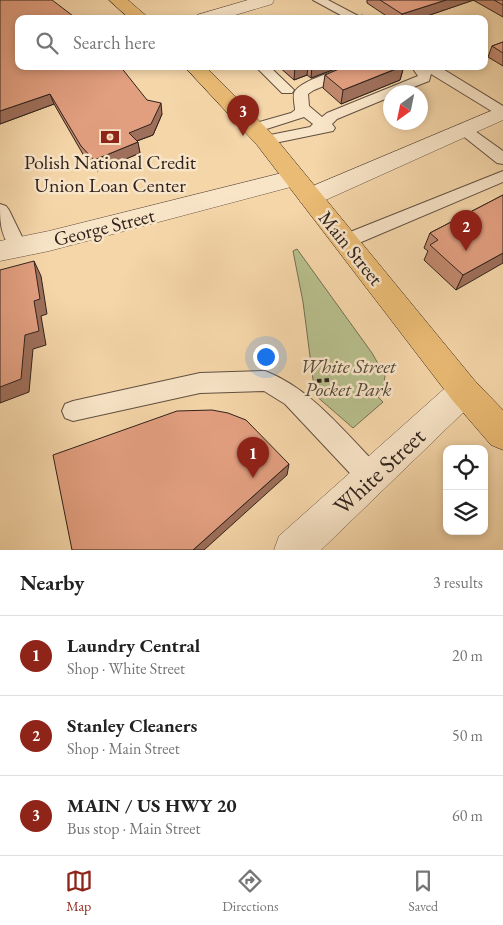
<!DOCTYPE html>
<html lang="en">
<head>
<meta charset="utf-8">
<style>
	:root { --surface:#fff; --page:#f6f6f6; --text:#222; --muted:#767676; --line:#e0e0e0; --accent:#8f2418 }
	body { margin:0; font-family:"EB Garamond",serif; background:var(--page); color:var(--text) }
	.controls { position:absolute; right:15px; bottom:15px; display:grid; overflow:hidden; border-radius:10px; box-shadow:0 2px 8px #0003 }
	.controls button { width:45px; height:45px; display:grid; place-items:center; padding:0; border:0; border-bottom:1px solid var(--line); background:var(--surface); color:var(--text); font:25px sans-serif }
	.compass { position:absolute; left:383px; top:85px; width:45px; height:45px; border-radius:50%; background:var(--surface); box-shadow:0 2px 8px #0003; rotate:213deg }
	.you { position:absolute; left:265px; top:356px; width:18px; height:18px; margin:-12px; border:4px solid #fff; border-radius:50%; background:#1a73e8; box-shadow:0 0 0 8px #1a73e833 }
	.badge { display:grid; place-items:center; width:32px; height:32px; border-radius:50%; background:var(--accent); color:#fff; font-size:16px; font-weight:700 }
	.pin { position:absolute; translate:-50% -41px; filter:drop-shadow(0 1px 2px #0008) }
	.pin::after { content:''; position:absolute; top:26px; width:18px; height:15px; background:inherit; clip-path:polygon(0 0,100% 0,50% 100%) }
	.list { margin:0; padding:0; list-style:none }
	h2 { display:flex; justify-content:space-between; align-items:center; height:65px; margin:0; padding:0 20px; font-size:21px }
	h2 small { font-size:16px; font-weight:400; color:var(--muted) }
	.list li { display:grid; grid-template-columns:32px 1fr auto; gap:15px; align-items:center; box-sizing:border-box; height:80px; padding:0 20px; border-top:1px solid var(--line) }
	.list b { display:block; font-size:19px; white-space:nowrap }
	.list p { margin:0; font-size:16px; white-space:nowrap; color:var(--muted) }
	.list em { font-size:16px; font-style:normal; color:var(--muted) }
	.icon { flex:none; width:28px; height:28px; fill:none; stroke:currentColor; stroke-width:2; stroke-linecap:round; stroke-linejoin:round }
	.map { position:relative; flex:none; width:503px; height:550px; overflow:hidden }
	.search { position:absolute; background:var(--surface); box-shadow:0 2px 8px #0003; left:15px; right:15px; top:15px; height:55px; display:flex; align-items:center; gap:12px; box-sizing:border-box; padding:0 18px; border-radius:10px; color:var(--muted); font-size:19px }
	.sheet { height:305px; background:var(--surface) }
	nav { display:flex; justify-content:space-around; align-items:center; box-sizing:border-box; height:70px; border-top:1px solid var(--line); background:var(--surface); font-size:14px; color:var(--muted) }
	nav a { display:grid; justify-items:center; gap:2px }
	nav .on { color:var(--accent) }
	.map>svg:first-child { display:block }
	.green { fill:#b7bf8c; stroke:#747054 }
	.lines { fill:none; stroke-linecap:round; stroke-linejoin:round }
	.service-casing { stroke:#614f40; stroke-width:2 }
	.minor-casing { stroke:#614f40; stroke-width:1 }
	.primary-casing { stroke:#30221d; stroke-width:1 }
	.path { stroke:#30221d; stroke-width:4; stroke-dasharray:4.5 3; stroke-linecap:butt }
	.service { fill:#f8e4c7; fill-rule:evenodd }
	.minor { fill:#f8e4c7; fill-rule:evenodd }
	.primary { fill:#eabb74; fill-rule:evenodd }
	.wall { fill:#c2896e; stroke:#30221d }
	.shaded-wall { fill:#9e6f5a; stroke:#30221d }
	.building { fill:#e29f80; stroke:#30221d }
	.labels { text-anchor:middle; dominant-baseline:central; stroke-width:5; stroke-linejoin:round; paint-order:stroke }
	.poi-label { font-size:20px; fill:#30221d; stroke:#f8e4c7 }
	.street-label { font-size:20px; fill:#30221d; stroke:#f8e4c7 }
	.park-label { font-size:20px; font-style:italic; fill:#524939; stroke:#f8e4c7 }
	.near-street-label { font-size:24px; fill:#30221d; stroke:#f8e4c7 }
</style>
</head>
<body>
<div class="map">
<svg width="503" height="550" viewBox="0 0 503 550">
	<rect width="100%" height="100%" fill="#f5d6a9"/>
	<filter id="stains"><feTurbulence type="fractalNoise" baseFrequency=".004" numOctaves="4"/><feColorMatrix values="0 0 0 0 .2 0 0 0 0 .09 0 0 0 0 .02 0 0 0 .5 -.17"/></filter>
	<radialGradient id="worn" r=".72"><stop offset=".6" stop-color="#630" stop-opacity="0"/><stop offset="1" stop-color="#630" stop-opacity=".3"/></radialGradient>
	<path class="green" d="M 297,249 L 372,353 L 385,376 L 383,390 L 378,397 L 383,402 L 353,428 L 315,395 L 303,302 L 293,251 Z"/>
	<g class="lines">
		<g class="service-casing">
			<path id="service" d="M 313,0 L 328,0 L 364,19 L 348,19 Z
				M 255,66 L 269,66 L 294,90 L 292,93 L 282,93 Z
				M 349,66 L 367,66 L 366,69 L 314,90 L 308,94 L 309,106 L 322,117 L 327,113 L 418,76 L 411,66 L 438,66 L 503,106 L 503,116 L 498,115 L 431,74 L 429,81 L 401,92 L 390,92 L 390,97 L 337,119 L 332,124 L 335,128 L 333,131 L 265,145 L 260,143 L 257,140 L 260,137 L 310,127 L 313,124 L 304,117 L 254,133 L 249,131 L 247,128 L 249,125 L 291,113 L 295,110 C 295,105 292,95 295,91 C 303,80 336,71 349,66 Z
				M 463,124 L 468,126 L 503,151 L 503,164 L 497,163 L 458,132 L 456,129 L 458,126 Z
				M 503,171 L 503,182 L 352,246 L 346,248 L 340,246 L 337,241 L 340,236 Z
				M 0,204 L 6,206 L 9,210 L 27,247 L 24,252 L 18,254 L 12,252 C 1,233 0,226 0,204 Z
				M 265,371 C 312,389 345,433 380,468 L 383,477 L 380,486 L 371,489 L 362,486 L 285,404 L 264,391 L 200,393 L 73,421 L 65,418 L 62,411 L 65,404 L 73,401 L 200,373 Z"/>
		</g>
		<g class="minor-casing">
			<path id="minor" d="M 248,0 L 274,0 L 272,4 L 222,19 L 194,19 L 197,15 Z
				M 503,106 L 503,120 L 319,203 L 310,205 L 301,203 L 298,197 L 301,191 Z
				M 294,170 L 302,172 L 306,178 L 302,184 L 49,251 L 0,261 L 0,241 L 49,231 Z
				M 464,377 L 475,381 L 480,391 L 475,401 L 321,550 L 274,550 L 279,536 L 453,381 Z"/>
		</g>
		<g class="primary-casing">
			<path id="primary" d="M 109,0 L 128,0 L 150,19 L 130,19 Z
				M 184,66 L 205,66 L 273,135 L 475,381 L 503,410 L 503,450 L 491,445 L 453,401 L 257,145 Z"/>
		</g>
		<path class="path" d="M 317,381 L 329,380"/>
		<use href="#service" class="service"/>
		<use href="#minor" class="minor"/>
		<use href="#primary" class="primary"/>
	</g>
	<path class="wall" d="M 0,0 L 19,19 L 147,100 L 162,114 L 153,135 L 137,141 L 140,153 L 97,171 L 84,156 L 54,104 L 0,124 Z
		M 367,0 L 503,0 L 503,17 L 473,0 L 418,19 L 391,19 L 367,3 Z
		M 503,42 L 503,66 L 488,57 L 492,46 Z
		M 278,66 L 343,66 L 311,78 L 307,75 L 294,80 Z
		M 404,66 L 400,80 L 341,104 L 323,88 L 325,75 Z
		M 503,195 L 456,290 L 424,260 L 428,251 L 424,248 L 430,233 Z"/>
	<path class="shaded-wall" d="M 446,0 L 474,0 L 418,19 L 401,19 L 402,14 Z
		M 295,66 L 308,66 L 307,75 L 294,80 Z
		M 312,66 L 343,66 L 311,78 Z
		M 404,66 L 400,80 L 341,104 L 343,90 Z
		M 50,94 L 54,104 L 0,124 L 0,111 Z
		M 161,103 L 162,114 L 153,135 L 131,143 L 129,133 Z
		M 138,142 L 140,153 L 97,171 L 94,160 Z
		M 503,253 L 503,263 L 456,290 L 463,275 Z
		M 34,261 L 41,276 L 47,314 L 41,316 L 46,345 L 33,349 L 29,392 L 0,403 L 0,387 L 25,335 Z
		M 289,464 L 287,475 L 204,550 L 193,550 Z"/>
	<path class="building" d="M 0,0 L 52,0 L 77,19 L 19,19 L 19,66 L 120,66 L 147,100 L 161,103 L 151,124 L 129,133 L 138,142 L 94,160 L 81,146 L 50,94 L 0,111 Z
		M 380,0 L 446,0 L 402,14 Z
		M 494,0 L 503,0 L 503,5 Z
		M 362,15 L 369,19 L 350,19 Z
		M 503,42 L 503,53 L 492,46 Z
		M 346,66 L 403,66 L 343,90 L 325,75 Z
		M 503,195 L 503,253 L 463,275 L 430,245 L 438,240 L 430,233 Z
		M 34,261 L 40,299 L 34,301 L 39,331 L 25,335 L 21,379 L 0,387 L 0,270 Z
		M 212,410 L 228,413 L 246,420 L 289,464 L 193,550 L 72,550 L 53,455 L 177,411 Z"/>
	<defs>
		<g id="bank-bare" transform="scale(1.5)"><path d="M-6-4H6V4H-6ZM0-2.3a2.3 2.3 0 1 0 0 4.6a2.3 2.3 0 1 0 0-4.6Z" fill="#8f2418" stroke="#f8e4c7" stroke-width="2.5" paint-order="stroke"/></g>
	</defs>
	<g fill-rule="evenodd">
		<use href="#bank-bare" x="110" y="137"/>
	</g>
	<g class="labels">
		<g class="poi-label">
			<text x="110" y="162">Polish National Credit<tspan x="110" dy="23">Union Loan Center</tspan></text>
		</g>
		<g class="street-label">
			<text transform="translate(104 227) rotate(-14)">George Street</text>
			<text transform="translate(351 248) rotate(51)">Main Street</text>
		</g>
		<g class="park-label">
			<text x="348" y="366">White Street<tspan x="348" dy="23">Pocket Park</tspan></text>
		</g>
		<g class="near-street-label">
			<text transform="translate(379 471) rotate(-43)">White Street</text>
		</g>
	</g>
	<rect width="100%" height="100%" filter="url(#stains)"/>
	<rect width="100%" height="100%" fill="url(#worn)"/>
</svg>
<div class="controls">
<button><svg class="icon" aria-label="locate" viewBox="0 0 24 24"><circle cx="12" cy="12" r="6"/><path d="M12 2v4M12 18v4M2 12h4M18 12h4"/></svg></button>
<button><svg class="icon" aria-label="layers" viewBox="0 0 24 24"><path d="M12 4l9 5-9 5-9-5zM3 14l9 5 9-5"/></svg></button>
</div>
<svg class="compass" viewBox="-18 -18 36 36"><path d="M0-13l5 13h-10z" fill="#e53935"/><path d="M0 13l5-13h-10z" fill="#767676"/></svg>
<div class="you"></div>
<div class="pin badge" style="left:253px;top:478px">1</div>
<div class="pin badge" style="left:466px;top:251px">2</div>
<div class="pin badge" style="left:243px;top:136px">3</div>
<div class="search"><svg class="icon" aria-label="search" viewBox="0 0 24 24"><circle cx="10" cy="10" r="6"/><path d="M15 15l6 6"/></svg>Search here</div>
</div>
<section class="sheet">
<h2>Nearby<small>3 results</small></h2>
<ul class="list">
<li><span class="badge">1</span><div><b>Laundry Central</b><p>Shop · White Street</p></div><em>20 m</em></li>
<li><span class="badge">2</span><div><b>Stanley Cleaners</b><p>Shop · Main Street</p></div><em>50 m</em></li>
<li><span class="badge">3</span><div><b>MAIN / US HWY 20</b><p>Bus stop · Main Street</p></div><em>60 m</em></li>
</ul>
</section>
<nav>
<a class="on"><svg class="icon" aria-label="map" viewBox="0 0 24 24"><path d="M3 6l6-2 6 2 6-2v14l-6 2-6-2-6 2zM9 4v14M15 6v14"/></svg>Map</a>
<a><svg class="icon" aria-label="directions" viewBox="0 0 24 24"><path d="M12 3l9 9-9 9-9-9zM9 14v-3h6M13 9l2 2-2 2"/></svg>Directions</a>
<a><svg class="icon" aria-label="saved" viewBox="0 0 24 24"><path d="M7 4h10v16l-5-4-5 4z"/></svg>Saved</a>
</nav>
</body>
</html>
